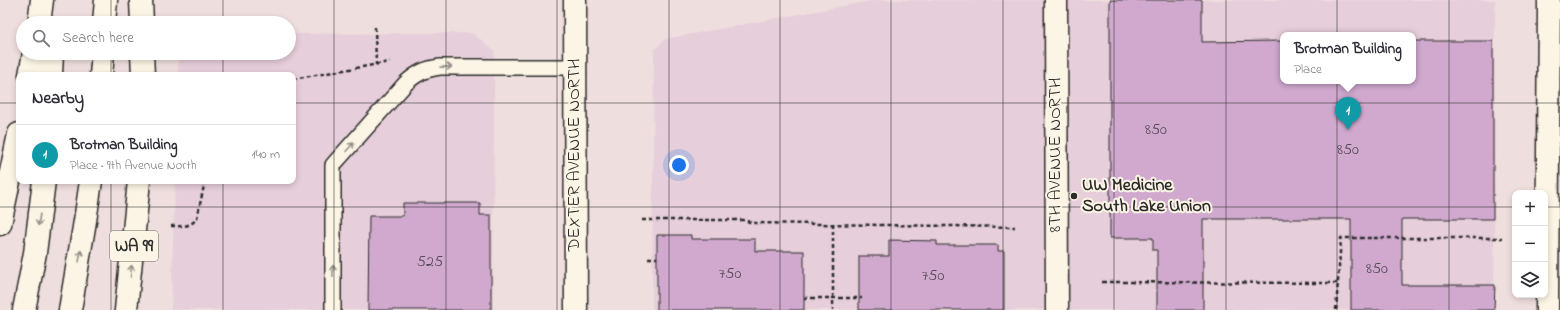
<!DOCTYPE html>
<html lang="en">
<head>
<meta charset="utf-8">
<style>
	:root { --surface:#fff; --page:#f2f2f3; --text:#2b2b33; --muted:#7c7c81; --line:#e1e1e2; --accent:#7c3aed }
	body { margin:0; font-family:"Indie Flower",sans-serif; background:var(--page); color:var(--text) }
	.controls { position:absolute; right:12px; bottom:12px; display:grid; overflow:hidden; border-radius:8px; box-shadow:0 2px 6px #0003 }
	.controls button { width:36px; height:36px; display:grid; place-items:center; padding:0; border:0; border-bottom:1px solid var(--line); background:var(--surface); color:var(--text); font:20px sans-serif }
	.you { position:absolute; left:679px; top:165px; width:14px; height:14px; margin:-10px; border:3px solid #fff; border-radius:50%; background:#1a73e8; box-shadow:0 0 0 6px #1a73e833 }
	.badge { display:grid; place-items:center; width:26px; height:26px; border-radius:50%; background:var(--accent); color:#fff; font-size:13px; font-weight:700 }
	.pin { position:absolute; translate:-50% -33px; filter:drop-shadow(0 1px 2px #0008) }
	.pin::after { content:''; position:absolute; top:21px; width:14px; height:12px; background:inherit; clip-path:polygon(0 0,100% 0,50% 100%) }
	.popup { position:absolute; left:1280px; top:32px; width:136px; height:52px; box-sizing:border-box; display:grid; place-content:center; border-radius:8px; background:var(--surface); filter:drop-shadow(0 1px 3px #0005); font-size:13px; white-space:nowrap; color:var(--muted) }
	.popup b { font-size:15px; color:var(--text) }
	.popup::after { content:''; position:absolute; left:50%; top:100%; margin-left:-8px; border:8px solid transparent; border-top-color:var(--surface) }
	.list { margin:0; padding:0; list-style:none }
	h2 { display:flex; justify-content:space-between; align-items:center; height:52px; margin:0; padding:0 16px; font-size:17px }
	h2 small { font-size:13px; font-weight:400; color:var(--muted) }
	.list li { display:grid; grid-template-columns:26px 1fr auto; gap:12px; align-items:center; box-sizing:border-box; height:60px; padding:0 16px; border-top:1px solid var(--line) }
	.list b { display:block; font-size:15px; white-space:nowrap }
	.list p { margin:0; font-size:13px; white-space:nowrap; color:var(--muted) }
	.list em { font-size:13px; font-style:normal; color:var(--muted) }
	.icon { flex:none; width:22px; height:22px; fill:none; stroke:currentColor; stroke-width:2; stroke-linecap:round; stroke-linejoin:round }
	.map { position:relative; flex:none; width:1560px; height:310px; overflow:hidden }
	.search { position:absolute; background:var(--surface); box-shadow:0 2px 6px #0003; left:16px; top:16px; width:280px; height:44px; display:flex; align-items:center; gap:10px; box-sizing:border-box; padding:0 14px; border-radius:22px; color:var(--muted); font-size:15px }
	.panel { position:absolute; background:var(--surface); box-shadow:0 2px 6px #0003; left:16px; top:72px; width:280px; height:112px; border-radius:8px }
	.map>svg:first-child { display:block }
	.built { fill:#e6ceda; fill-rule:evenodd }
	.building { fill:#d1a9cf; stroke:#2b2b2b }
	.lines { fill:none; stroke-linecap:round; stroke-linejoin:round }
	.service-casing { stroke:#2b2b2b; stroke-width:18 }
	.minor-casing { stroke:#2b2b2b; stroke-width:25 }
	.secondary-casing { stroke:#2b2b2b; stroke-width:25 }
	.motorway-casing { stroke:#2b2b2b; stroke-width:25 }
	.path { stroke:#2b2b2b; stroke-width:2.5; stroke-dasharray:4 3; stroke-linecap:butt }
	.service { stroke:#fcf5e5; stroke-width:15 }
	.minor { stroke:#fcf5e5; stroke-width:22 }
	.secondary { stroke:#fcf5e5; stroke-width:22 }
	.motorway { stroke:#fcf5e5; stroke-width:22 }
	.oneway { stroke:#949088 }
	.grid { fill:none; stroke:#2b2b2b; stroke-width:1; stroke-opacity:0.55 }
	.poi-dot { fill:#2b2b2b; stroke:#fcf5e5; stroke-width:1.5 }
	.labels { text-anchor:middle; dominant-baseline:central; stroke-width:4; stroke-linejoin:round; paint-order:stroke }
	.number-label { font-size:16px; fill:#544a54 }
	.shield { fill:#fcf5e5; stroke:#6a6863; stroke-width:1 }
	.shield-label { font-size:17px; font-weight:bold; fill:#2b2b2b }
	.street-label { font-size:18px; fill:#2b2b2b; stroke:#fcf5e5 }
	.poi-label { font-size:18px; font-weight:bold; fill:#2b2b2b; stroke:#fcf5e5; text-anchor:start }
</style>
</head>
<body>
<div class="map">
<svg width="1560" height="310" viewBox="0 0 1560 310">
	<rect width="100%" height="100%" fill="#efdede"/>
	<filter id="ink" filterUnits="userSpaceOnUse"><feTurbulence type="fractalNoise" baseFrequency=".025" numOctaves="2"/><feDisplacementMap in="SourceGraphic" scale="8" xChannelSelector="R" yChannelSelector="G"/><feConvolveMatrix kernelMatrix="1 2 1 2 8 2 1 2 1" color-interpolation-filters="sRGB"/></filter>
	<g filter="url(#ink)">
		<path class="built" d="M 876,0 L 1495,0 L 1494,310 L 652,310 L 654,50 L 665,39 ZM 1283,35 L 1413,35 L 1413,81 L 1283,81 Z
			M 472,33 L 494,50 L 493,310 L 171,310 L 175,181 L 293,181 L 293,75 L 178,75 L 179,53 L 289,53 L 289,34 Z"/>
		<path class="building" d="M 1110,0 L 1202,0 L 1202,42 L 1283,41 L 1283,81 L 1413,81 L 1413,41 L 1493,41 L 1493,219 L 1402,219 L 1402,285 L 1495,285 L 1494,310 L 1351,310 L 1351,219 L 1203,219 L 1203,310 L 1157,310 L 1157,250 L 1153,250 L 1153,238 L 1110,238 Z
			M 403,203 L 480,203 L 480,215 L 491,215 L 491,310 L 368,310 L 369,216 L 403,216 Z
			M 657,235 L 691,235 L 691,239 L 755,239 L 755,251 L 804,251 L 804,310 L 657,310 Z
			M 889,240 L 937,241 L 937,245 L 998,245 L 998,251 L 1004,251 L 1004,310 L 859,310 L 859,256 L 889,256 Z"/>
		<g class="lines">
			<g class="service-casing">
				<path id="service" d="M 333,310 L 333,165 L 406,83 C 417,73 425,69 440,67 L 575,67"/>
			</g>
			<g class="minor-casing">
				<path id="minor" d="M 1056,0 L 1057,310"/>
			</g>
			<g class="secondary-casing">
				<path id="secondary" d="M 575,0 L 576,310
					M 1547,310 L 1549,0"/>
			</g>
			<g class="motorway-casing">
				<path id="motorway" d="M 141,0 L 142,23
					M 39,23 L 42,0
					M 104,23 L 106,0
					M 142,53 L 143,75
					M 30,75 L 34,53
					M 51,75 L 52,53
					M 101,75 L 103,53
					M 0,224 L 19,134
					M 24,310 L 35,253 L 44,181
					M 70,310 L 85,221 L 91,181
					M 126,310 L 139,181"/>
			</g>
			<path class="path" d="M 375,27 L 376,65
				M 293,79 L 390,62
				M 642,220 L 744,220 L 753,223 L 1015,227
				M 833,224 L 833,310
				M 171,226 C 181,226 190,228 197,218 L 205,181
				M 648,258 L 657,258
				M 1102,282 L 1338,283
				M 804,298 L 862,298
				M 1336,310 L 1341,238 L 1502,238"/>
			<use href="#service" class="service"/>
			<use href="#minor" class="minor"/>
			<use href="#secondary" class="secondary"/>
			<use href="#motorway" class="motorway"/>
		</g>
		<defs><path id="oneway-shaft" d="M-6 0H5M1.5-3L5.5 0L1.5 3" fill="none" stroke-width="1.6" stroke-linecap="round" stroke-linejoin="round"/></defs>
		<g class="oneway">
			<use href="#oneway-shaft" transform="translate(446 67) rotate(-1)"/>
			<use href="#oneway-shaft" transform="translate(350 147) rotate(-48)"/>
			<use href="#oneway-shaft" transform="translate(39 220) rotate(98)"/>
			<use href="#oneway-shaft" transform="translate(80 256) rotate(-81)"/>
			<use href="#oneway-shaft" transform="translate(131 271) rotate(-85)"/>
			<use href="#oneway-shaft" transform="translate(333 271) rotate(-90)"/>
		</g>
	</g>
	<path class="grid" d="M 111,0 L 111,23M 223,0 L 223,23M 334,0 L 334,310M 446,0 L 446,310M 557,0 L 557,310M 669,0 L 669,310M 780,0 L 780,310M 891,0 L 891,310M 1003,0 L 1003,310M 1114,0 L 1114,310M 1226,0 L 1226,310M 1337,0 L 1337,310M 1449,0 L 1449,310M 111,53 L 111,75M 223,53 L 223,75M 0,103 L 19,103M 293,103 L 1560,103M 111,181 L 111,310M 223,181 L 223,310M 0,207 L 1515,207M 1545,207 L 1560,207"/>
	<circle class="poi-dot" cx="1074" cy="196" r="4"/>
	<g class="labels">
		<g class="number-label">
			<text x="1156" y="130">850</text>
			<text x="1348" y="150">850</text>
			<text x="430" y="262">525</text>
			<text x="1377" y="269">850</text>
			<text x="730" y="274">750</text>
			<text x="933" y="276">750</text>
		</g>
		<rect class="shield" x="110" y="231" width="48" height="30" rx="3"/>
		<g class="shield-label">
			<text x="134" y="246">WA 99</text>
		</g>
		<g class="street-label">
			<text transform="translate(575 155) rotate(-90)">DEXTER AVENUE NORTH</text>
			<text transform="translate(1056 155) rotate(-90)">8TH AVENUE NORTH</text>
		</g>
		<g class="poi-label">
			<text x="1082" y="186">UW Medicine<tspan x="1082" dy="21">South Lake Union</tspan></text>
		</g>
	</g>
</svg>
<div class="controls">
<button>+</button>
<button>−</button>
<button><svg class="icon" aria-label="layers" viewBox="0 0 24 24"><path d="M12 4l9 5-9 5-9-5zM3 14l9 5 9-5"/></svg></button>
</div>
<div class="you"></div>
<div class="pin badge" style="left:1348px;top:130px;background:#0f9aa8">1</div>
<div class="popup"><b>Brotman Building</b>Place</div>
<div class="search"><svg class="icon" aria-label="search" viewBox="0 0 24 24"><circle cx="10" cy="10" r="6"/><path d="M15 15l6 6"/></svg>Search here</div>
<section class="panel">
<h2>Nearby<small></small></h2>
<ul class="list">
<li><span class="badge" style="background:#0f9aa8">1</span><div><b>Brotman Building</b><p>Place · 9th Avenue North</p></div><em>140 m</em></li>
</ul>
</section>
</div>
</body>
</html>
